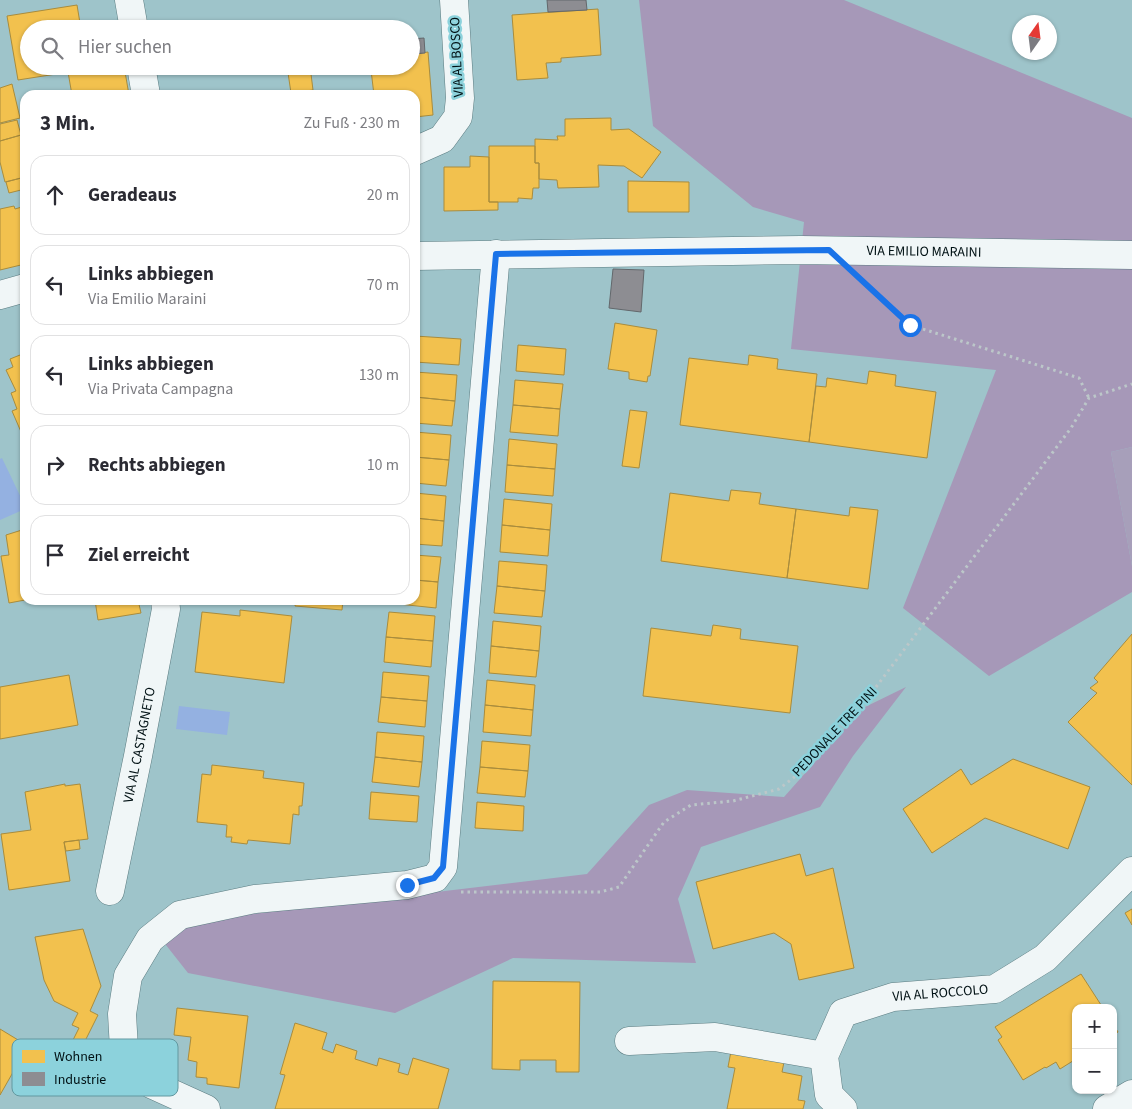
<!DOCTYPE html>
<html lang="de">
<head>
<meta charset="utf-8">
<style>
	:root { --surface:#fff; --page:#f7f7f7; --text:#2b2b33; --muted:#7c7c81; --line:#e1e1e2 }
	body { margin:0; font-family:"Source Sans 3",sans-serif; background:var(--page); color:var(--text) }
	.controls { position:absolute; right:15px; bottom:15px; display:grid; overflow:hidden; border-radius:10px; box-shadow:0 1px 4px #0004 }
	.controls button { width:45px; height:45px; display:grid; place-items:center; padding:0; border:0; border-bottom:1px solid var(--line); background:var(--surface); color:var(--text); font:25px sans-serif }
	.compass { position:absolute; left:1012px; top:15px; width:45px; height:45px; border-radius:50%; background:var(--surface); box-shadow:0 1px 4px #0004; rotate:14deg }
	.stop { position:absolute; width:15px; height:15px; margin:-11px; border:4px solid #1a73e8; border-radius:50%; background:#fff }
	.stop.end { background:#1a73e8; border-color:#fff; box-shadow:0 1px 5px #0008 }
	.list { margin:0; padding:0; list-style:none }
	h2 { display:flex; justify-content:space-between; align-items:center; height:65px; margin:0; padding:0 20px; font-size:21px }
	h2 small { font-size:16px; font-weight:400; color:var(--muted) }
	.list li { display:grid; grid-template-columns:32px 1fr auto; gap:15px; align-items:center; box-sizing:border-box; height:80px; margin:0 10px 10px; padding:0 10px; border:1px solid var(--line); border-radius:15px }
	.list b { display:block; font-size:19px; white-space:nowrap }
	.list p { margin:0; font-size:16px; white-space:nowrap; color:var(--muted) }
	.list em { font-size:16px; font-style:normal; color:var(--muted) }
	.icon { flex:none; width:28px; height:28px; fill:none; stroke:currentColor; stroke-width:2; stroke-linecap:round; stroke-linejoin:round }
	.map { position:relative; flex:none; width:1132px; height:1109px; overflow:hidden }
	.search { position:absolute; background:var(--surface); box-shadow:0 1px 4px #0004; left:20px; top:20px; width:400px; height:55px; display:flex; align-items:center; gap:12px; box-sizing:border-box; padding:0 18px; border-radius:28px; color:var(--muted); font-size:19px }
	.panel { position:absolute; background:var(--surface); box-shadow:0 1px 4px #0004; left:20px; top:90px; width:400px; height:515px; border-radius:15px }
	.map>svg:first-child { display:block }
	.green { fill:#a79fba }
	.forest { fill:#a698b8 }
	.water { fill:#94b1e1 }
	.homes { fill:#f2c14e; stroke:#a98c3d }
	.industry { fill:#8d8d92; stroke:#63686c }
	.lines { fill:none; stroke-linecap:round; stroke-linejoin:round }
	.minor-casing { stroke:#5b7c81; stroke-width:29 }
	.path { stroke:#bcc7c9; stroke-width:3; stroke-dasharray:2.5 4; stroke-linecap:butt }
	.minor { stroke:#f0f6f7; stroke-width:28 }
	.route { stroke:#1a73e8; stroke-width:6 }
	.labels { text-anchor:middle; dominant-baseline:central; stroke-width:5; stroke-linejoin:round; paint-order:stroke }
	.street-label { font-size:14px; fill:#001114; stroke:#8cd2dc }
	.key { fill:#8cd2dc; stroke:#6298a0; stroke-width:1 }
	.key-label { font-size:14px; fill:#001114 }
</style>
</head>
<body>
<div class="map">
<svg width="1132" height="1109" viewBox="0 0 1132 1109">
	<rect width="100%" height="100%" fill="#9ec4ca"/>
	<path class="green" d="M 1132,447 L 1132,566 L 1111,452 Z"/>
	<path class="forest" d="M 639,0 L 844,0 L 1132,118 L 1132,447 L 1111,452 L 1132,566 L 1132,592 L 989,676 L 903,608 L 996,370 L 791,349 L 804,222 L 753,207 L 653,126 Z
		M 906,687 L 853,756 L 820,807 L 701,847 L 678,899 L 696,963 L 513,958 L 395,1013 L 188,973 L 162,940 L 185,922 L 587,874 L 649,805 L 687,790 L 784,797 L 863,708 Z"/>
	<path class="water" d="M 2,458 L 25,506 L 25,509 L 0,520 L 0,459 Z
		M 179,706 L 230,712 L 227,735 L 176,729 Z"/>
	<path class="homes" d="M 77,5 L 81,29 L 29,29 L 29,66 L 87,66 L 88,69 L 18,80 L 7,16 Z
		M 598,9 L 601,55 L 561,58 L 561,62 L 546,63 L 548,78 L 517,80 L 512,15 Z
		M 428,52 L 433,115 L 415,117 L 415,95 L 374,95 L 371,70 L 390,68 L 390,66 L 411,66 L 411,54 Z
		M 87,66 L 124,66 L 129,95 L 72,95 L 68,72 L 88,69 Z
		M 287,66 L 310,66 L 313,90 L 291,93 Z
		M 12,84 L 20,118 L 0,123 L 0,88 Z
		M 611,118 L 611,130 L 629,129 L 661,152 L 642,178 L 624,166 L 598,165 L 599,187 L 558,188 L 557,180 L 539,179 L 539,163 L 535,163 L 535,139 L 558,140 L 557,136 L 565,136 L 565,119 Z
		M 17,120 L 21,135 L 0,141 L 0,124 Z
		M 21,135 L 25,135 L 25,177 L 5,182 L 0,162 L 0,141 Z
		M 489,146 L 535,146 L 535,163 L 539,163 L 539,188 L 533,188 L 532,199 L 518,198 L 518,202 L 489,202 Z
		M 470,156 L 489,157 L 489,202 L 498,202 L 498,210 L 444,211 L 444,167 L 470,167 Z
		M 25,177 L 25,189 L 9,193 L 6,182 Z
		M 628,181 L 689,182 L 689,212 L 628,212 Z
		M 14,206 L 15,209 L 25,206 L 25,264 L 0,270 L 0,209 Z
		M 615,323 L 657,330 L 650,376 L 648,376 L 647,382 L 629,379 L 629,372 L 608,369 Z
		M 415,336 L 461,339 L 459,365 L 415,362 Z
		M 518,345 L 566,349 L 564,375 L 516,371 Z
		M 25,353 L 25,441 L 12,411 L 17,409 L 11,393 L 16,391 L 6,370 L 13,367 L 10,359 Z
		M 749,355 L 778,359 L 777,369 L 817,374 L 809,442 L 680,425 L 689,358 L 748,365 Z
		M 869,371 L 896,375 L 895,386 L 936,392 L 927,458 L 809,442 L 816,386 L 826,387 L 827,378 L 867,384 Z
		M 415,372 L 457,375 L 455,401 L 415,397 Z
		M 515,380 L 563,384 L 560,409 L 513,405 Z
		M 415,397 L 455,401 L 452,426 L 415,423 Z
		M 513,405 L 560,409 L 558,436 L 510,432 Z
		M 630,410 L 647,412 L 639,468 L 622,466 Z
		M 415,432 L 451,435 L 449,460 L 415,457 Z
		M 509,439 L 557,444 L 555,469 L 507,465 Z
		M 415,457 L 449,460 L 446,486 L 415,483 Z
		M 507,465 L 555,469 L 553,496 L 505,492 Z
		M 731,490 L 761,493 L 759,504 L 796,509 L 787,578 L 661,561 L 670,493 L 729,501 Z
		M 415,493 L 446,496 L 444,521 L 415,518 Z
		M 504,499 L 552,504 L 550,530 L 502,525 Z
		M 850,507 L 878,510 L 868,589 L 787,578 L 796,509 L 849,516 Z
		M 415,518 L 444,521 L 442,546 L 415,544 Z
		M 502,525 L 550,530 L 548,556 L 500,552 Z
		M 25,529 L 25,600 L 9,603 L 1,556 L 9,555 L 6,535 Z
		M 415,555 L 441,557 L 438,582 L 415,580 Z
		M 499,561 L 547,565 L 545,591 L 497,586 Z
		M 415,580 L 438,582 L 436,608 L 389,603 L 389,600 L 415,600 Z
		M 497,586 L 545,591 L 542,617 L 494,613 Z
		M 95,600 L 138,600 L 141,613 L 98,620 Z
		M 296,600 L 343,600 L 342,610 L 295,606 Z
		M 240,610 L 292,616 L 284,683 L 195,672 L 202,612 L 240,616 Z
		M 389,612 L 435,616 L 433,641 L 386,637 Z
		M 493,621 L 541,626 L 539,651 L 491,646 Z
		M 713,625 L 741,629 L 740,639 L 798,646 L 790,713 L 643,696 L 651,628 L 711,636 Z
		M 1132,634 L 1132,785 L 1068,722 L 1097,693 L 1090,688 L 1098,682 L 1094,678 Z
		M 386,637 L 433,641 L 431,667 L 384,662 Z
		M 491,646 L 539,651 L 536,677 L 489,673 Z
		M 383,672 L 429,676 L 427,701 L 381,697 Z
		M 69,675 L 78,725 L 0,739 L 0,687 Z
		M 487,680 L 535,685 L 533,710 L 485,705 Z
		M 381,697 L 427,701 L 425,727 L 378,722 Z
		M 485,705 L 533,710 L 531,736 L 483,732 Z
		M 377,732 L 424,736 L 422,762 L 375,757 Z
		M 482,741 L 530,745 L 528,771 L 480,767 Z
		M 375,757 L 422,762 L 419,787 L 372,782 Z
		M 1013,759 L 1090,787 L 1068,849 L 985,818 L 932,853 L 903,809 L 961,769 L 971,785 Z
		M 212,765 L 264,771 L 263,778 L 304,783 L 302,806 L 299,806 L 299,815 L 293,814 L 290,844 L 248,840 L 247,844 L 231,842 L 232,837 L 226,837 L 227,825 L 197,822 L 202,774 L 211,775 Z
		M 480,767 L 528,771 L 525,797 L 477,793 Z
		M 65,784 L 65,786 L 80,784 L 88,839 L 64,842 L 70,881 L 9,890 L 1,834 L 31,830 L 25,792 Z
		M 371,792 L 419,796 L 417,822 L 369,819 Z
		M 477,802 L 524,806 L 523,831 L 475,828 Z
		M 79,840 L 80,849 L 66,851 L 64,842 Z
		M 800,854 L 806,876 L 833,868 L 854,968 L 799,980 L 791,944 L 774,933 L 713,949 L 696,882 Z
		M 1132,909 L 1132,925 L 1125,913 Z
		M 83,929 L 101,986 L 90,1011 L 98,1015 L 82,1047 L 72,1042 L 79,1028 L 72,1025 L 78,1013 L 54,1001 L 44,980 L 35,937 Z
		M 1081,974 L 1103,1008 L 1076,1008 L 1076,1059 L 1060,1069 L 1056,1062 L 1046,1068 L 1045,1067 L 1023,1080 L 998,1040 L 1002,1037 L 995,1027 Z
		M 493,981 L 580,982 L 579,1072 L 556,1072 L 556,1060 L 520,1060 L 520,1070 L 492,1069 Z
		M 177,1008 L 248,1016 L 239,1088 L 207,1084 L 207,1078 L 196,1077 L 197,1062 L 188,1060 L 191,1037 L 174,1035 Z
		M 295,1023 L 327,1033 L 322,1049 L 333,1053 L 336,1044 L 357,1051 L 355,1059 L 377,1066 L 379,1058 L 400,1064 L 398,1072 L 408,1075 L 413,1058 L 449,1069 L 438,1109 L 275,1109 L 285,1075 L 280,1074 Z
		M 1113,1024 L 1118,1032 L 1113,1035 Z
		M 0,1029 L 28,1046 L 0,1095 Z
		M 732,1046 L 785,1057 L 782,1072 L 802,1076 L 798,1100 L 805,1101 L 803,1109 L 727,1109 L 735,1068 L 728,1067 Z"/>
	<path class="industry" d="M 547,0 L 586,0 L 587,10 L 548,12 Z
		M 424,38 L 425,53 L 411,54 L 411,39 Z
		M 613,269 L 644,270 L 641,312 L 609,308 Z"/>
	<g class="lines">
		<g class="minor-casing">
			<g id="minor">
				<path d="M 129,0 L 134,29"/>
				<path d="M 141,66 L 146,95"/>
				<path d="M 415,151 L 442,139 L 458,117 L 460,98 L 454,0"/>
				<path id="s1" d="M 415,256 L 801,250 L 1132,255"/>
				<path d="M 0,295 L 25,288"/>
				<path id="s2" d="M 110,891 L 138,756 L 166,609 L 165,600"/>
				<path d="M 629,1041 L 715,1037 L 824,1056"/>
				<path d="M 206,1109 L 151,1084 L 124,1049 L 122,1014 L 128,976 L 150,939 L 180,915 L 255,899 L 407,885 L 435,878 L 443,867 L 496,254"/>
				<path id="s3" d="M 843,1109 L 829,1095 L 824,1056 L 843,1013 L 893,997 L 995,989 L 1045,958 L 1132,871"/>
				<path d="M 1107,1109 L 1132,1094"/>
			</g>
		</g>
		<path class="path" d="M 863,281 L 910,325 L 1079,378 L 1089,398
			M 461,892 L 600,892 L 619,887 L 664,822 L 691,805 L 733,801 L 779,789 L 797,775 L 864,703 L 1071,428 L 1089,398 L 1132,384"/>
		<use href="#minor" class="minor"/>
	</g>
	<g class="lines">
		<path class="route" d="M 407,885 L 434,878 L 443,867 L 496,254 L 829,250 L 910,325"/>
	</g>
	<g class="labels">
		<g class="street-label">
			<text transform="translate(457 57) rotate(-93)">VIA AL BOSCO</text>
			<text stroke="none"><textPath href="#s1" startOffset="509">VIA EMILIO MARAINI</textPath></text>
			<text transform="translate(835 732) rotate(-47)">PEDONALE TRE PINI</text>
			<text stroke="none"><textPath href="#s2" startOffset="149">VIA AL CASTAGNETO</textPath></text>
			<text stroke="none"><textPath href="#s3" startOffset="206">VIA AL ROCCOLO</textPath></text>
		</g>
	</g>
	<rect x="12" y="1039" width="166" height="57" rx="8" class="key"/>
	<rect x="22" y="1050" width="23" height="13" fill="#f2c14e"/>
	<rect x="22" y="1072" width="23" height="14" fill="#8d8d92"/>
	<g class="key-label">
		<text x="54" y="1061">Wohnen</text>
		<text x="54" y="1084">Industrie</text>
	</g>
</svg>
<div class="controls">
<button>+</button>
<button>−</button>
</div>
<svg class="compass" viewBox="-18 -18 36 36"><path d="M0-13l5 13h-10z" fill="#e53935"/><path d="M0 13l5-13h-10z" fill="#7c7c81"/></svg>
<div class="stop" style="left:910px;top:325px"></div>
<div class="stop end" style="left:407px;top:885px"></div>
<div class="search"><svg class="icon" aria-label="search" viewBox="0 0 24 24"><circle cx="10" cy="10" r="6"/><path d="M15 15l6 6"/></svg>Hier suchen</div>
<section class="panel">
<h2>3 Min.<small>Zu Fuß · 230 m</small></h2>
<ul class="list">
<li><svg class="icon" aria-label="ahead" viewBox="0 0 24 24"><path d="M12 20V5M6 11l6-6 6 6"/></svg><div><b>Geradeaus</b></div><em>20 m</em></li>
<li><svg class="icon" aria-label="left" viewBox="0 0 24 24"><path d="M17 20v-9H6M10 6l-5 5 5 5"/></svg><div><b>Links abbiegen</b><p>Via Emilio Maraini</p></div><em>70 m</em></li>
<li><svg class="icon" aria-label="left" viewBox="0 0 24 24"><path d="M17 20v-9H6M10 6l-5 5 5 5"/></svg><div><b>Links abbiegen</b><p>Via Privata Campagna</p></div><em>130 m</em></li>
<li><svg class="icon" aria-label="right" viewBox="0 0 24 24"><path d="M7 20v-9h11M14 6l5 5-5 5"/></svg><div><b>Rechts abbiegen</b></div><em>10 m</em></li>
<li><svg class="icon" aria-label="arrive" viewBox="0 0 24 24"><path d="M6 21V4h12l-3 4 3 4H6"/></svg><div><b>Ziel erreicht</b></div></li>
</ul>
</section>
</div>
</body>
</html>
